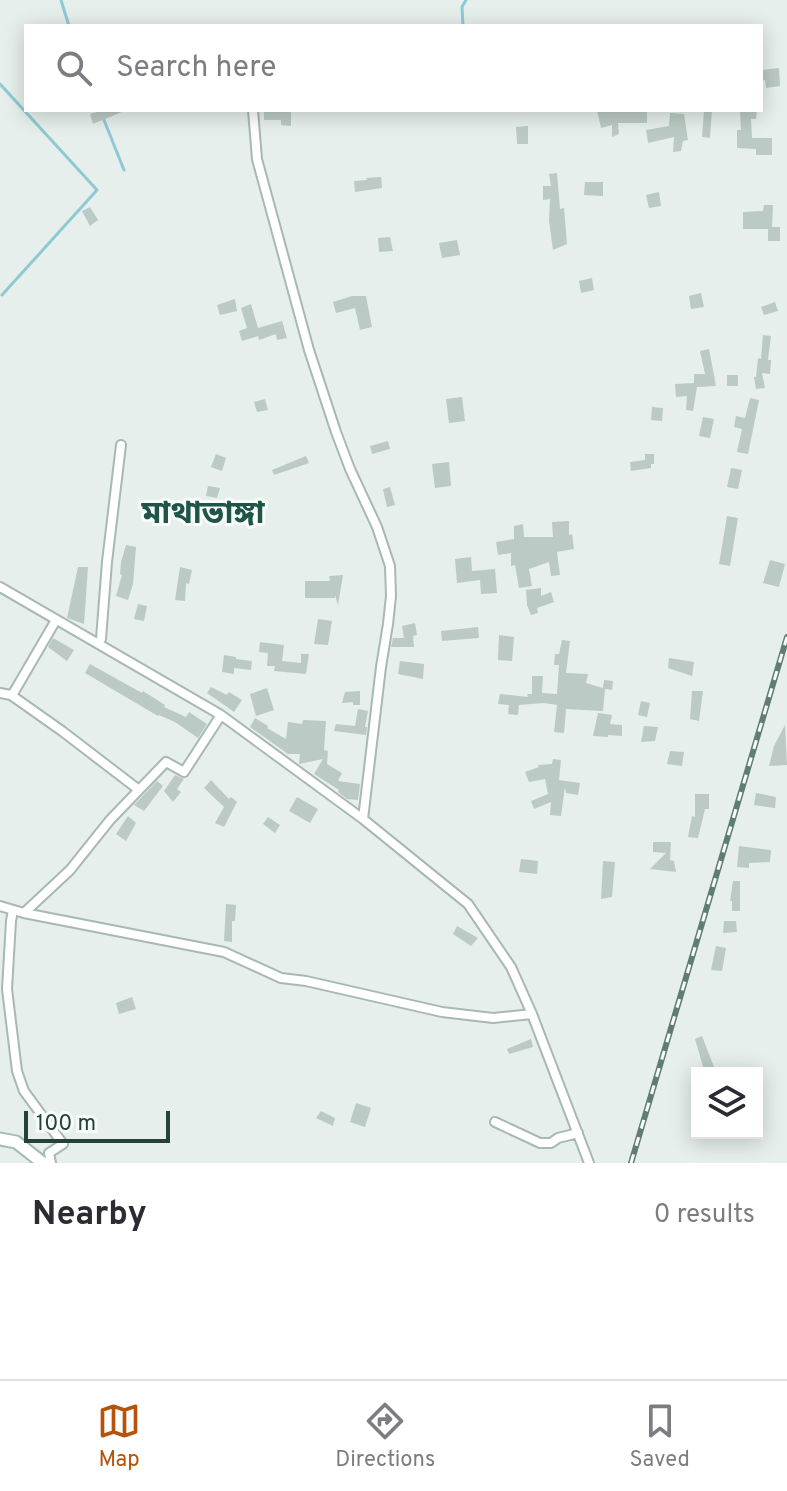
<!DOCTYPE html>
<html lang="en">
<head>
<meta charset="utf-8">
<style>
	:root { --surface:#fff; --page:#f2f2f3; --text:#2b2b33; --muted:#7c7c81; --line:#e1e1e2; --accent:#b45309 }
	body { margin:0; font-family:Overpass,"Noto Sans Bengali",sans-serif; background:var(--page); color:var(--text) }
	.controls { position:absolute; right:24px; bottom:24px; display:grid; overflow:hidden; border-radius:0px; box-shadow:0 4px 20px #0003 }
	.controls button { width:72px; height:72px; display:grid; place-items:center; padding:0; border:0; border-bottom:2px solid var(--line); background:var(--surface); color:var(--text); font:40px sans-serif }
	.scale { position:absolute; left:24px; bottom:20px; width:146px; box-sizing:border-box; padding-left:8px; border:4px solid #24423a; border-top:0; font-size:22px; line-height:28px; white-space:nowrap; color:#24423a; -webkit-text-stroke:6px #f7fbf9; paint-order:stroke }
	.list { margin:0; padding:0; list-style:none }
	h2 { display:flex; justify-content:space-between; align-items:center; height:104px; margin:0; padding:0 32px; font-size:34px }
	h2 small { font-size:26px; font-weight:400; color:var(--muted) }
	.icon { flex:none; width:44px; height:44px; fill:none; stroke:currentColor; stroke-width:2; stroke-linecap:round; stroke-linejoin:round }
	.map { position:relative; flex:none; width:787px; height:1163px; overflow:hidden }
	.search { position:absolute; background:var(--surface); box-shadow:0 4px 20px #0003; left:24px; right:24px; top:24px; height:88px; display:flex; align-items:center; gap:20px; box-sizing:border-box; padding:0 28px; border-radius:0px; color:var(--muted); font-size:30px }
	.sheet { height:216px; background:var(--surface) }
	nav { display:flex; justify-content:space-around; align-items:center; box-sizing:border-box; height:112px; border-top:2px solid var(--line); background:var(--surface); font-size:22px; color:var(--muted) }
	nav a { display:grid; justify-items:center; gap:4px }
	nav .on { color:var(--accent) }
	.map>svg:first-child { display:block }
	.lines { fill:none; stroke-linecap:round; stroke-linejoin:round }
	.stream { stroke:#8ec9d4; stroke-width:3 }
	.building { fill:#bbcac4 }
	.street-casing { stroke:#a8b8b2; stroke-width:12 }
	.secondary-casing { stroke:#a4bbb3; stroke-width:15 }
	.street { stroke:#fff; stroke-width:8 }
	.secondary { stroke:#fff; stroke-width:11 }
	.rail-casing { stroke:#5f7d75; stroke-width:6 }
	.rail { stroke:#f7fbf9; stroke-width:3; stroke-dasharray:9; stroke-linecap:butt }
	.labels { text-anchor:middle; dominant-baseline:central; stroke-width:6; stroke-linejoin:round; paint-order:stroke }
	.district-label { font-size:32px; font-weight:bold; fill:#1f5548; stroke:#f7fbf9 }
</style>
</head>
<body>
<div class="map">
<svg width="787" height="1163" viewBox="0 0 787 1163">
	<rect width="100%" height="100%" fill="#e6efeb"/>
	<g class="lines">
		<path class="stream" d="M 61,0 L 69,26
			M 463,26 L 462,7 L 466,0
			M 0,84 L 97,190 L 2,295
			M 100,110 L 124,170"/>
	</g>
	<path class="building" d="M 779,68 L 780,86 L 766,88 L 765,80 L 761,81 L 761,70 Z
		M 103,110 L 124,110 L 124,111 L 93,124 L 90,114 Z
		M 264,110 L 291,110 L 291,126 L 281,125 L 281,120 L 264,120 Z
		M 597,110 L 628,110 L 647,112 L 647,123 L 618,123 L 619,134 L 612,137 L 612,125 L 601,128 Z
		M 704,110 L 712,110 L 710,138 L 702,137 Z
		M 740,110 L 757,110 L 756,119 L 751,119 L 752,138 L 772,138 L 772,155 L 756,155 L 756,149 L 737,148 L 737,130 L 741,130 Z
		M 670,113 L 684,114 L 688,140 L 683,141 L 681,151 L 673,152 L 674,137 L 648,143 L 646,130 L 669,126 Z
		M 528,126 L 528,144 L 517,144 L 516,127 Z
		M 557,173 L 560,209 L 564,208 L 567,244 L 553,250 L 549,221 L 550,199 L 543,200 L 543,186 L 551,186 L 549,174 Z
		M 381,177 L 382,188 L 355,192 L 354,181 L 367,180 L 366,178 Z
		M 585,182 L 603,182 L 603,196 L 584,195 Z
		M 659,192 L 661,206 L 649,208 L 646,195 Z
		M 764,205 L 773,205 L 772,227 L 780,227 L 780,241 L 768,241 L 768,229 L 743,229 L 743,212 L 763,211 Z
		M 90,207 L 98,220 L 90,226 L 82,211 Z
		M 390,237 L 393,251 L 379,252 L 378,238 Z
		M 457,240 L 460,255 L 442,258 L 439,243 Z
		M 592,278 L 594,290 L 581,293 L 579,281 Z
		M 701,293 L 704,307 L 691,309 L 689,296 Z
		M 352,296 L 366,296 L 372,327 L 360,330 L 355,308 L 336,313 L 333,302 Z
		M 235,299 L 237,311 L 220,315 L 217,305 Z
		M 775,302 L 778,311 L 764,315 L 761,307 Z
		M 251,304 L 258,328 L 282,321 L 287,338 L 277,340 L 276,334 L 259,340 L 258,336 L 242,341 L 239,331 L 247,328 L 241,308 Z
		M 763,335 L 771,336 L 768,360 L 771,360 L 770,374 L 762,373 L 765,388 L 756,389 L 754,377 L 756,377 L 758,358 L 761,359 Z
		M 709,349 L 716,386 L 697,387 L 693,411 L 686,410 L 687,396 L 676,397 L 675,384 L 694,383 L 694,374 L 705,374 L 700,351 Z
		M 727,375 L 738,375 L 738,386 L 727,386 Z
		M 462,397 L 465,421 L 449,423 L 446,399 Z
		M 750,398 L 759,400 L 748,454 L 737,452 L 742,429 L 734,427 L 736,416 L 745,418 Z
		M 265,399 L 268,410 L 257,412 L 254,402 Z
		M 652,407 L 663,408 L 662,421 L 651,420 Z
		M 703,417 L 714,419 L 710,438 L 699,436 Z
		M 388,441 L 390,449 L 372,454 L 370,446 Z
		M 216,454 L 226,458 L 222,471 L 211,467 Z
		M 645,454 L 654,454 L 654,464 L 651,464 L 651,468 L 631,471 L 630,462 L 645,460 Z
		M 306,456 L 309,463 L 274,475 L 272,470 Z
		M 449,462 L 451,486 L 435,488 L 432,464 Z
		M 731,468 L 742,470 L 738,489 L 727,487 Z
		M 208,486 L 220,488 L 217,498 L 206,496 Z
		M 390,487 L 395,505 L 387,507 L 383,489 Z
		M 727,516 L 738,518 L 730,566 L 719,564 Z
		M 569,521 L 569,535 L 572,534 L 574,549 L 557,552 L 560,575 L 551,576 L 549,562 L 529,569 L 532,586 L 519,588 L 515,565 L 511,566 L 511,553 L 498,555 L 496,542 L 514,539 L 514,526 L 523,524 L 524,537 L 553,537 L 552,522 Z
		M 126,545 L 136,547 L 133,584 L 128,600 L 116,596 L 122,575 L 120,574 L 121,562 Z
		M 471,557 L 472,571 L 495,569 L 497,593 L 481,594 L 480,580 L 457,583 L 455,559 Z
		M 770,560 L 785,564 L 779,587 L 763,583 Z
		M 78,567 L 88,567 L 84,624 L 67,618 Z
		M 180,567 L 192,570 L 189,584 L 186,583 L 185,601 L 175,600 Z
		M 343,575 L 338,605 L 335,595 L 335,598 L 305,598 L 305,581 L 330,581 L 329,576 Z
		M 541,588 L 541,596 L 551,592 L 554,602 L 537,608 L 538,613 L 531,615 L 527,605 L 526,590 Z
		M 138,604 L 147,606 L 144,621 L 134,619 Z
		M 318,619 L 332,621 L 328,645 L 314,644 Z
		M 415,623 L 417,635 L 413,636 L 414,647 L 391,647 L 393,638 L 404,638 L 402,626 Z
		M 478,627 L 479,638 L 442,641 L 441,631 Z
		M 499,635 L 514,637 L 512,661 L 498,660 Z
		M 53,638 L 74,650 L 67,661 L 48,647 Z
		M 562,640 L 570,641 L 566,673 L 588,674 L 586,683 L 603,688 L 604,680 L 613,681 L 612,690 L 605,689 L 603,711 L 566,709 L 564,733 L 554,732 L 557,705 L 544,703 L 519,705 L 518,715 L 508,714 L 509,705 L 498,704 L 500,694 L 528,697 L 527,694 L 532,694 L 532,676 L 543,676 L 542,693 L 557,694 L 559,665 L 554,665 L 555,654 L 559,654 Z
		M 260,642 L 284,645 L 282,661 L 301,663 L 301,654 L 309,654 L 306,674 L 274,671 L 275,666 L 267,666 L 268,653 L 259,652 Z
		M 224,655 L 236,657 L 236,659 L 252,661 L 251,670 L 234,668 L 234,674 L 222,672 Z
		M 669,658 L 694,662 L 692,676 L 668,668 Z
		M 400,661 L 424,664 L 423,679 L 398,674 Z
		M 90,664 L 142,693 L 143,691 L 165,705 L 164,707 L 186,717 L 189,712 L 207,724 L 198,738 L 175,722 L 159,715 L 158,716 L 85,673 Z
		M 211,687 L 227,695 L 229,692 L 242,700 L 234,712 L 207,693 Z
		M 267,688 L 274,710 L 256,716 L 250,694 Z
		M 360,691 L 360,705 L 353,705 L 353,702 L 342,703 L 345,692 Z
		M 692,691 L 703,691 L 699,721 L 690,719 Z
		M 641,701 L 650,703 L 647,717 L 638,715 Z
		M 358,709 L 368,711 L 365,727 L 367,727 L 366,735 L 334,731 L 336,724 L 355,726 Z
		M 598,713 L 612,715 L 610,724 L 622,725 L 622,736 L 608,735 L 608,737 L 593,736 Z
		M 255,718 L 268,726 L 267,728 L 286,739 L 288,722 L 302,724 L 303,720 L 326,721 L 324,750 L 328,751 L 327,764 L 342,773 L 338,781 L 360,784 L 358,800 L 347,799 L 338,792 L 339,790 L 314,774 L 323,759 L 299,764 L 300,754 L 288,754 L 250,727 Z
		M 785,725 L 787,765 L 769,766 L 774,746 Z
		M 644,726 L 658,727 L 655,741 L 641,742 Z
		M 670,751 L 684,752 L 682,766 L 667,764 Z
		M 553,759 L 561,760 L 559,780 L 580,783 L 578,795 L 566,793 L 565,787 L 561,816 L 550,815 L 551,802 L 534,809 L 531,801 L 548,794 L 545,779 L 529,782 L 525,772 L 539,767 L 538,765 L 552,764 Z
		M 175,775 L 184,779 L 177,789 L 181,792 L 173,802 L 164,791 Z
		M 211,780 L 229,799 L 231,797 L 237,802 L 224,827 L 215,823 L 224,807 L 204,788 Z
		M 157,781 L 163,786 L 144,811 L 134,805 Z
		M 756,793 L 776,797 L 775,808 L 754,805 Z
		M 695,794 L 709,794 L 709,809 L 705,809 L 698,838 L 688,837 L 692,816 L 695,817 Z
		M 297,797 L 318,809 L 310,823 L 289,811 Z
		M 128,816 L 136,823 L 126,841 L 116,834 Z
		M 268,817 L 280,825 L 275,833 L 263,824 Z
		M 653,842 L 671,842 L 670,860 L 674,861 L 676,872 L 650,869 L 666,853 L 653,852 Z
		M 739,846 L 771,850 L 770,862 L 749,863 L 749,868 L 737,867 Z
		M 521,859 L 538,861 L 537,874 L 519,872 Z
		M 603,861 L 615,862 L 612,897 L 601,899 Z
		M 733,881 L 740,881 L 740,911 L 732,911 L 732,901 L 730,901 Z
		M 226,904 L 236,905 L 235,921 L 232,921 L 232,942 L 224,941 Z
		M 724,921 L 736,921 L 737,932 L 723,933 Z
		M 457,926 L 478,938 L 471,946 L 453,934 Z
		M 716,946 L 726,948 L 722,971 L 711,970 Z
		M 132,997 L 136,1009 L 119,1014 L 116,1003 Z
		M 702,1036 L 714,1067 L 712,1068 L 713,1071 L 707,1073 L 706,1070 L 704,1070 L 695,1039 Z
		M 531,1039 L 533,1047 L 509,1054 L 507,1049 Z
		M 356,1103 L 371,1108 L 365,1127 L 350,1122 Z
		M 321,1111 L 335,1118 L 333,1126 L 316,1118 Z"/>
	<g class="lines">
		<g class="street-casing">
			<path id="street" d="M 253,110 L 257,159 L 309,350 L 336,432 L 350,469 L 377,527 L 390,566 L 391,596 L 388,624 L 381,667 L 363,819
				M 0,587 L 221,715 L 363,819 L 468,904 L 511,967 L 532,1014 L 589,1163
				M 101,639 L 107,562 L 121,445
				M 0,693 L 11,695 L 14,692 L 56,620
				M 11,695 L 62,731 L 139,790
				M 0,906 L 24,913 L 70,870 L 110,820 L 166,762 L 184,772 L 221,715
				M 13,910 L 11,921 L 7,989 L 17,1071 L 24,1091 L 63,1144 L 49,1153 L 51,1163
				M 24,913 L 224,952 L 281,978 L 306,981 L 442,1012 L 493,1018 L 532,1014
				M 495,1122 L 540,1143 L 551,1143 L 558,1138 L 578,1133"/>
		</g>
		<g class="secondary-casing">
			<path id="secondary" d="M 0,1139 L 16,1142 L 43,1163"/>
		</g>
		<use href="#street" class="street"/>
		<use href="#secondary" class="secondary"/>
		<g class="rail-casing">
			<path id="rail" d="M 631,1163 L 787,637"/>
		</g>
		<use href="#rail" class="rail"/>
	</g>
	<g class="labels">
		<g class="district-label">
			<text x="203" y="515">মাথাভাঙ্গা</text>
		</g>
	</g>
</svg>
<div class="controls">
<button><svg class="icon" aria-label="layers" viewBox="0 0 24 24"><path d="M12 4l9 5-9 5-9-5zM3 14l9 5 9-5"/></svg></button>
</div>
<div class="scale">100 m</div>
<div class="search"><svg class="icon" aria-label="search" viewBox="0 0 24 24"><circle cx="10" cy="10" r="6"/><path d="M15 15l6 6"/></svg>Search here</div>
</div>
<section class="sheet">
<h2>Nearby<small>0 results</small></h2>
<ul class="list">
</ul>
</section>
<nav>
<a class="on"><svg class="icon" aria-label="map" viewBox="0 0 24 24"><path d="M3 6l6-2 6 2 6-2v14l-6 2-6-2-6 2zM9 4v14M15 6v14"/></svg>Map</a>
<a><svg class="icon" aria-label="directions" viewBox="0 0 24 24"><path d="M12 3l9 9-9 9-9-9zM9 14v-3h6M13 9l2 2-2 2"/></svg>Directions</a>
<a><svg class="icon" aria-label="saved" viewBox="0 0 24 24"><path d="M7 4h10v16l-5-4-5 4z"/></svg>Saved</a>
</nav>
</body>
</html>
